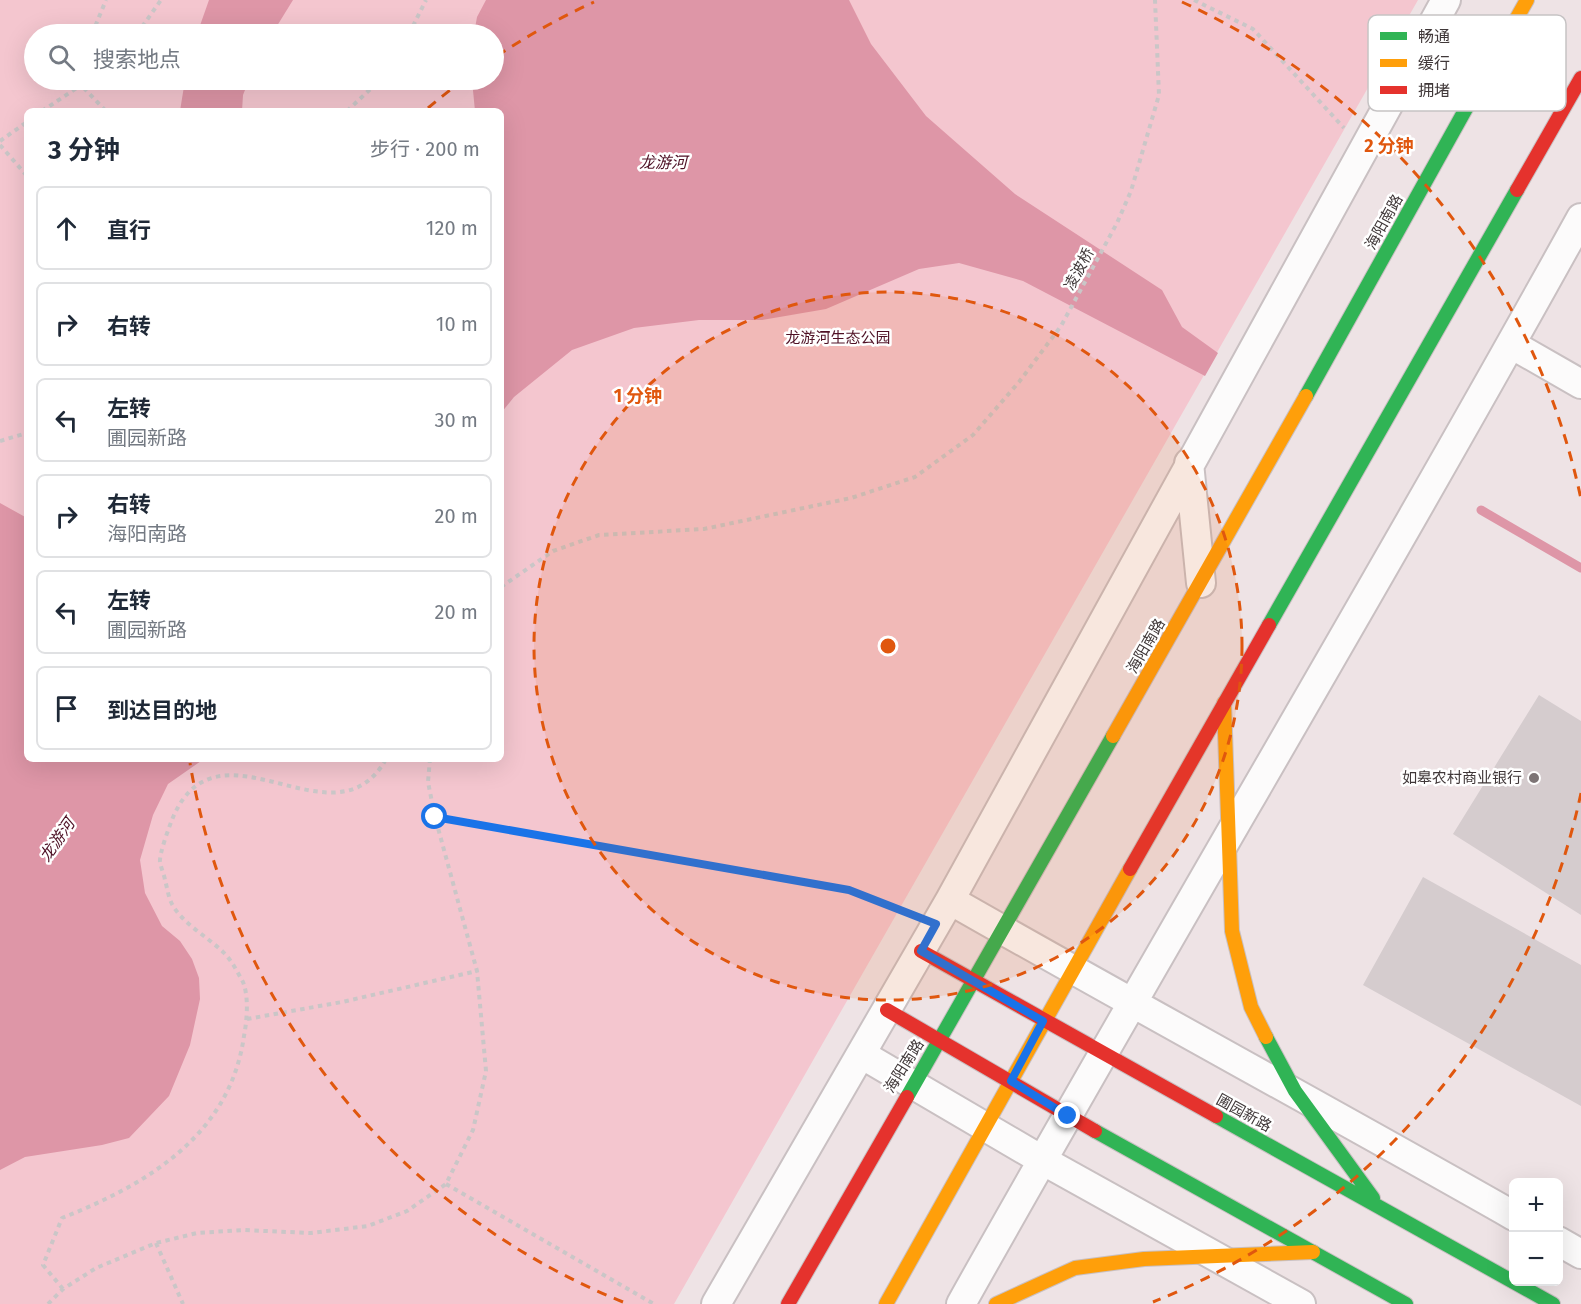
<!DOCTYPE html>
<html lang="zh">
<head>
<meta charset="utf-8">
<style>
	:root { --surface:#fff; --page:#f2f2f3; --text:#1f2937; --muted:#747a83; --line:#e0e1e3 }
	body { margin:0; font-family:"Fira Sans","Noto Sans SC",sans-serif; background:var(--page); color:var(--text) }
	.controls { position:absolute; right:18px; bottom:18px; display:grid; overflow:hidden; border-radius:9px; box-shadow:0 6px 24px #0002 }
	.controls button { width:54px; height:54px; display:grid; place-items:center; padding:0; border:0; border-bottom:2px solid var(--line); background:var(--surface); color:var(--text); font:30px sans-serif }
	.stop { position:absolute; width:18px; height:18px; margin:-14px; border:4px solid #1a73e8; border-radius:50%; background:#fff }
	.stop.end { background:#1a73e8; border-color:#fff; box-shadow:0 2px 6px #0008 }
	.list { margin:0; padding:0; list-style:none }
	h2 { display:flex; justify-content:space-between; align-items:center; height:78px; margin:0; padding:0 24px; font-size:26px }
	h2 small { font-size:20px; font-weight:400; color:var(--muted) }
	.list li { display:grid; grid-template-columns:39px 1fr auto; gap:18px; align-items:center; box-sizing:border-box; height:84px; margin:0 12px 12px; padding:0 12px; border:2px solid var(--line); border-radius:9px }
	.list b { display:block; font-size:22px; white-space:nowrap }
	.list p { margin:0; font-size:20px; white-space:nowrap; color:var(--muted) }
	.list em { font-size:20px; font-style:normal; color:var(--muted) }
	.icon { flex:none; width:33px; height:33px; fill:none; stroke:currentColor; stroke-width:2; stroke-linecap:round; stroke-linejoin:round }
	.map { position:relative; flex:none; width:1581px; height:1304px; overflow:hidden }
	.search { position:absolute; background:var(--surface); box-shadow:0 6px 24px #0002; left:24px; top:24px; width:480px; height:66px; display:flex; align-items:center; gap:15px; box-sizing:border-box; padding:0 21px; border-radius:33px; color:var(--muted); font-size:22px }
	.panel { position:absolute; background:var(--surface); box-shadow:0 6px 24px #0002; left:24px; top:108px; width:480px; height:654px; border-radius:9px }
	.map>svg:first-child { display:block }
	.green { fill:#f4c6cf; fill-rule:evenodd }
	.water { fill:#de96a7 }
	.lines { fill:none; stroke-linecap:round; stroke-linejoin:round }
	.stream { stroke:#de96a7; stroke-width:9 }
	.building { fill:#d5ccce }
	.street-casing { stroke:#c9c0c2; stroke-width:32 }
	.fast-casing { stroke:#c9c0c2; stroke-width:16 }
	.slow-casing { stroke:#c9c0c2; stroke-width:16 }
	.jam-casing { stroke:#c9c0c2; stroke-width:16 }
	.path { stroke:#cac6c7; stroke-width:4; stroke-dasharray:4.5 4.5; stroke-linecap:butt }
	.street { stroke:#fcfbfb; stroke-width:28 }
	.fast { stroke:#30b455; stroke-width:14 }
	.slow { stroke:#ff9f0a; stroke-width:14 }
	.jam { stroke:#e5322d; stroke-width:14 }
	.route { stroke:#1a73e8; stroke-width:8 }
	.ring { fill:none; stroke:#e0570e; stroke-width:3; stroke-dasharray:10 8 }
	.poi-dot { fill:#7d7475; stroke:#fff; stroke-width:2 }
	.labels { text-anchor:middle; dominant-baseline:central; stroke-width:5; stroke-linejoin:round; paint-order:stroke }
	.street-label { font-size:15px; fill:#403839; stroke:#fff }
	.park-label { font-size:15px; fill:#4f1125; stroke:#fff }
	.poi-label { font-size:15px; fill:#403839; stroke:#fff; text-anchor:end }
	.water-label { font-size:16px; font-style:italic; fill:#4c0e23; stroke:#fff }
	.key { fill:#fff; stroke:#c6c3c4; stroke-width:1.5 }
	.key-label { font-size:16px; fill:#403839 }
	.centre { fill:#e0570e; stroke:#fff; stroke-width:3 }
	.ring-label { font-size:18px; text-anchor:middle; font-weight:bold; fill:#e0570e; stroke:#fff; stroke-width:5; stroke-linejoin:round; paint-order:stroke }
</style>
</head>
<body>
<div class="map">
<svg width="1581" height="1304" viewBox="0 0 1581 1304">
	<rect width="100%" height="100%" fill="#eee3e5"/>
	<path class="green" d="M 0,0 L 1418,0 L 674,1304 L 0,1304 ZM 34,34 L 494,34 L 494,80 L 34,80 ZM 27,111 L 501,111 L 501,759 L 27,759 Z"/>
	<path class="water" d="M 209,0 L 293,0 L 272,34 L 197,34 Z
		M 486,0 L 849,0 L 871,44 L 926,116 L 1015,194 L 1162,290 L 1182,327 L 1218,353 L 1205,376 L 1023,281 L 959,263 L 919,269 L 826,309 L 762,320 L 699,320 L 634,328 L 572,350 L 514,397 L 501,413 L 501,111 L 475,111 L 472,80 L 494,80 L 494,34 L 474,34 L 477,17 Z
		M 185,80 L 249,80 L 243,95 L 242,111 L 180,111 Z
		M 0,503 L 27,518 L 27,759 L 209,759 L 201,761 L 168,784 L 153,815 L 140,860 L 145,893 L 162,926 L 180,941 L 192,959 L 199,978 L 200,999 L 190,1045 L 169,1096 L 129,1138 L 102,1145 L 25,1157 L 0,1170 Z"/>
	<g class="lines">
		<path class="stream" d="M 1481,510 L 1581,568"/>
	</g>
	<path class="building" d="M 1539,695 L 1581,721 L 1581,915 L 1453,834 Z
		M 1423,877 L 1581,965 L 1581,1106 L 1363,985 Z"/>
	<g class="lines">
		<g class="street-casing">
			<path id="street" d="M 1511,344 L 1581,384
				M 1189,463 L 1201,583
				M 950,900 C 1137,1007 1326,1109 1514,1216
				M 861,1054 L 1042,1160 L 1301,1304
				M 1558,1241 L 1581,1254
				M 716,1304 L 950,900 L 1446,0
				M 961,1304 C 1165,940 1379,583 1581,218"/>
		</g>
		<g class="fast-casing">
			<path id="fast" d="M 1306,396 L 1488,69
				M 1269,625 L 1517,190
				M 1266,1037 L 1295,1091 L 1373,1198
				M 907,1097 L 1113,736
				M 1216,1116 L 1553,1304
				M 1095,1131 L 1406,1304"/>
		</g>
		<g class="slow-casing">
			<path id="slow" d="M 1488,69 L 1527,0
				M 1224,703 L 1232,931 L 1251,1007 L 1266,1037
				M 1113,736 L 1306,396
				M 886,1304 L 1130,869
				M 996,1304 L 1075,1268 L 1144,1259 L 1313,1252"/>
		</g>
		<g class="jam-casing">
			<path id="jam" d="M 1517,190 L 1581,78
				M 1130,869 L 1269,625
				M 921,951 L 1216,1116
				M 887,1010 L 1095,1131
				M 788,1304 L 907,1097"/>
		</g>
		<path class="path" d="M 1194,0 L 1253,29 L 1344,128
			M 92,34 L 106,0
			M 137,34 L 161,0
			M 409,34 L 426,0
			M 82,80 L 81,85 L 106,111
			M 42,111 L 89,80
			M 347,111 L 380,80
			M 0,141 L 27,122
			M 0,145 L 27,176
			M 0,441 L 27,433
			M 501,587 L 553,551 L 599,535 L 704,529 L 851,498 L 915,477 L 973,435 L 1019,382 L 1061,326 L 1117,223 L 1131,191 L 1159,95 L 1155,0
			M 435,817 L 849,890 L 910,914
			M 247,1019 L 342,1002 L 477,971
			M 446,1184 L 654,1304
			M 156,1243 L 183,1304
			M 63,1289 L 43,1265 L 62,1218 C 148,1184 230,1135 244,1036 C 247,1020 249,997 243,982 C 238,973 231,959 223,952 C 208,937 180,922 171,902 C 168,895 167,887 165,880 C 164,874 161,868 160,862 C 159,854 170,824 174,815 C 221,713 335,851 386,759
			M 48,1304 L 63,1289 L 96,1268 L 156,1243 L 197,1233 L 243,1230 L 311,1233 L 368,1226 L 407,1211 L 446,1184 L 473,1130 L 486,1071 L 477,971 L 435,817 L 428,782 L 430,759"/>
		<use href="#street" class="street"/>
		<use href="#fast" class="fast"/>
		<use href="#slow" class="slow"/>
		<use href="#jam" class="jam"/>
	</g>
	<g class="lines">
		<path class="route" d="M 435,817 L 849,890 L 936,924 L 921,951 L 1043,1021 L 1011,1081 L 1068,1116"/>
	</g>
	<circle cx="888" cy="646" r="354" fill="#e0570e" fill-opacity=".12"/>
	<g class="ring">
		<circle cx="888" cy="646" r="354"/>
		<path d="M1581 793A708 708 0 0 1 1153 1302M623 1302A708 708 0 0 1 190 763M428 108A708 708 0 0 1 462 81M497 56A708 708 0 0 1 594 2M1182 2A708 708 0 0 1 1581 499"/>
	</g>
	<circle class="poi-dot" cx="1534" cy="778" r="6"/>
	<g class="labels">
		<g class="street-label">
			<text transform="translate(1384 222) rotate(-61)">海阳南路</text>
			<text transform="translate(1079 269) rotate(-62)">凌波桥</text>
			<text transform="translate(1146 646) rotate(-60)">海阳南路</text>
			<text transform="translate(904 1066) rotate(-58)">海阳南路</text>
			<text transform="translate(1244 1113) rotate(29)">圃园新路</text>
		</g>
		<g class="park-label">
			<text x="838" y="338">龙游河生态公园</text>
		</g>
		<g class="poi-label">
			<text x="1522" y="778">如皋农村商业银行</text>
		</g>
		<g class="water-label">
			<text x="663" y="162">龙游河</text>
			<text transform="translate(57 840) rotate(-55)">龙游河</text>
		</g>
	</g>
	<rect x="1368" y="15" width="198" height="96" rx="9" class="key"/>
	<rect x="1380" y="32" width="27" height="8" fill="#30b455"/>
	<rect x="1380" y="59" width="27" height="8" fill="#ff9f0a"/>
	<rect x="1380" y="86" width="27" height="8" fill="#e5322d"/>
	<g class="key-label">
		<text x="1418" y="42">畅通</text>
		<text x="1418" y="69">缓行</text>
		<text x="1418" y="96">拥堵</text>
	</g>
	<circle cx="888" cy="646" r="9" class="centre"/>
	<g class="ring-label">
		<text x="1389" y="152">2 分钟</text>
		<text x="638" y="402">1 分钟</text>
	</g>
</svg>
<div class="controls">
<button>+</button>
<button>−</button>
</div>
<div class="stop" style="left:435px;top:817px"></div>
<div class="stop end" style="left:1068px;top:1116px"></div>
<div class="search"><svg class="icon" aria-label="search" viewBox="0 0 24 24"><circle cx="10" cy="10" r="6"/><path d="M15 15l6 6"/></svg>搜索地点</div>
<section class="panel">
<h2>3 分钟<small>步行 · 200 m</small></h2>
<ul class="list">
<li><svg class="icon" aria-label="ahead" viewBox="0 0 24 24"><path d="M12 20V5M6 11l6-6 6 6"/></svg><div><b>直行</b></div><em>120 m</em></li>
<li><svg class="icon" aria-label="right" viewBox="0 0 24 24"><path d="M7 20v-9h11M14 6l5 5-5 5"/></svg><div><b>右转</b></div><em>10 m</em></li>
<li><svg class="icon" aria-label="left" viewBox="0 0 24 24"><path d="M17 20v-9H6M10 6l-5 5 5 5"/></svg><div><b>左转</b><p>圃园新路</p></div><em>30 m</em></li>
<li><svg class="icon" aria-label="right" viewBox="0 0 24 24"><path d="M7 20v-9h11M14 6l5 5-5 5"/></svg><div><b>右转</b><p>海阳南路</p></div><em>20 m</em></li>
<li><svg class="icon" aria-label="left" viewBox="0 0 24 24"><path d="M17 20v-9H6M10 6l-5 5 5 5"/></svg><div><b>左转</b><p>圃园新路</p></div><em>20 m</em></li>
<li><svg class="icon" aria-label="arrive" viewBox="0 0 24 24"><path d="M6 21V4h12l-3 4 3 4H6"/></svg><div><b>到达目的地</b></div></li>
</ul>
</section>
</div>
</body>
</html>
